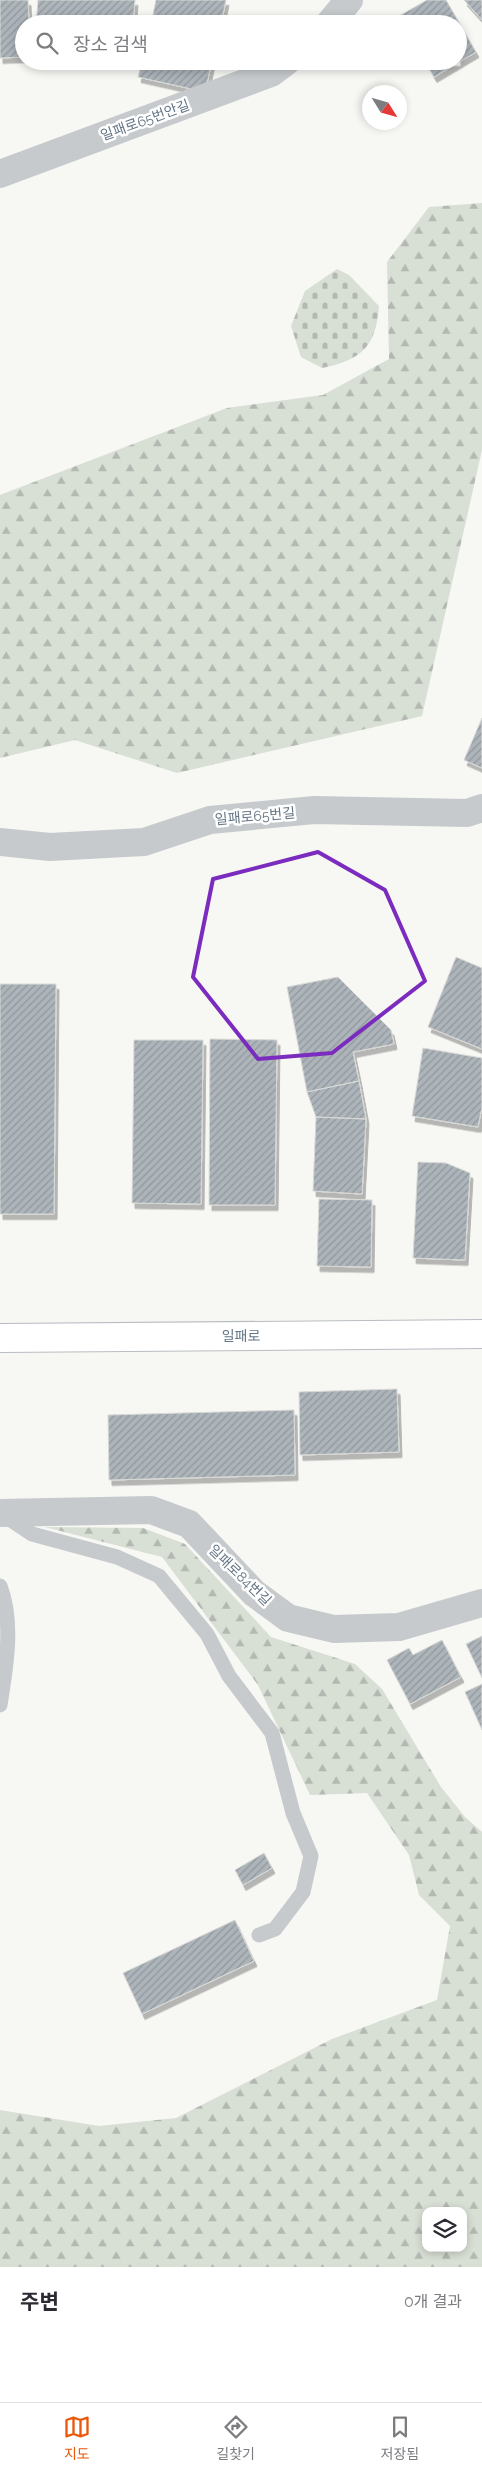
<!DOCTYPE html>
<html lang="ko">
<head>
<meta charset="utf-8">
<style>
	:root { --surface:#fff; --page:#f2f2f3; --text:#2b2b33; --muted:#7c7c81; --line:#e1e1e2; --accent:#ea580c }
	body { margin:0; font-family:Raleway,"Noto Sans KR",sans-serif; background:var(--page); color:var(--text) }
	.controls { position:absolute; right:15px; bottom:15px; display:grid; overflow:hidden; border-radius:10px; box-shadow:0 2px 8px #0003 }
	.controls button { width:45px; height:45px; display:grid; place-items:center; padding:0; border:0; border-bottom:1px solid var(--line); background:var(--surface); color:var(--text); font:25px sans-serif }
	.compass { position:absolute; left:362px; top:85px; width:45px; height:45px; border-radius:50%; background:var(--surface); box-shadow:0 2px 8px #0003; rotate:127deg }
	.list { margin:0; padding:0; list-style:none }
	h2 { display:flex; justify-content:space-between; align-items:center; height:65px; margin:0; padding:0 20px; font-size:21px }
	h2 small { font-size:16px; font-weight:400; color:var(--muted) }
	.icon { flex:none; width:28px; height:28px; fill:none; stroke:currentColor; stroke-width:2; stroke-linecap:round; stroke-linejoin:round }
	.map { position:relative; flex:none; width:482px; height:2267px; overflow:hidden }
	.search { position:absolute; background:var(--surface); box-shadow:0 2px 8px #0003; left:15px; right:15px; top:15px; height:55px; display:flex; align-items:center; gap:12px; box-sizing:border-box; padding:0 18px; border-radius:28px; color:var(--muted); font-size:19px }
	.sheet { height:135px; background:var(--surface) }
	nav { display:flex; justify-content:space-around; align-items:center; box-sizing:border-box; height:70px; border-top:1px solid var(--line); background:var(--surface); font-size:14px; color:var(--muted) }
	nav a { display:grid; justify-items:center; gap:2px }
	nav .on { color:var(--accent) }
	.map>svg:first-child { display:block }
	.forest { fill:url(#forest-firs); fill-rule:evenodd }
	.cemetery { fill:url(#cemetery-stones) }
	.building { fill:url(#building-hatch); stroke:#d8d9d6; filter:url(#shadow) }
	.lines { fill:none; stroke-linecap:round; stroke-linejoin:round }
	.secondary-casing { stroke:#b8bdc2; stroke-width:30 }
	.lane { stroke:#c6cacd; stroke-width:15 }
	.street { stroke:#c6cacd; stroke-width:28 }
	.secondary { stroke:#fff; stroke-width:28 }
	.marked { fill:none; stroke:#7b2cbf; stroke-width:4; stroke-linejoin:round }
	.labels { text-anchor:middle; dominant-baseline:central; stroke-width:5; stroke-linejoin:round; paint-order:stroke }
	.street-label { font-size:14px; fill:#647586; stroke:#fff }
</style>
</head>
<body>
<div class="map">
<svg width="482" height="2267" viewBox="0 0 482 2267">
	<defs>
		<pattern id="forest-firs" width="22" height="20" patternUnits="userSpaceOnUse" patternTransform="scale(1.25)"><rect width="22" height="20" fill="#d8dfd4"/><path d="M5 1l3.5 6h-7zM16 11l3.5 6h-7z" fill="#b3b9b2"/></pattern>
		<pattern id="cemetery-stones" width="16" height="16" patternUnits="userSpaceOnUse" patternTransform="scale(1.25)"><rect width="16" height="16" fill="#d8dfd4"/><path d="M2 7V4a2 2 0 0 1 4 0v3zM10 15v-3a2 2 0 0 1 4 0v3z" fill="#b3b9b2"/></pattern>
		<pattern id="building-hatch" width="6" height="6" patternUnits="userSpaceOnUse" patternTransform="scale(1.25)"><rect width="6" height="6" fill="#adb5bb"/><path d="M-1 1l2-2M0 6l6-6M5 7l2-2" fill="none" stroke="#90989e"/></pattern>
		<filter id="shadow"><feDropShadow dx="3" dy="5.5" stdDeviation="0" flood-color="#0004"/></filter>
	</defs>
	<rect width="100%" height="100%" fill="#f7f7f4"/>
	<path class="forest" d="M 482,203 L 482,450 L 422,716 L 177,773 L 75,740 L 0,758 L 0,495 L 227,408 L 323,395 L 389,359 L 387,262 L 429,207 Z
		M 45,1527 L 143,1528 L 185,1544 L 271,1637 L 355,1664 L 382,1689 L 441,1787 L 465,1817 L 482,1832 L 482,2267 L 0,2267 L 0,2110 L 99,2126 L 176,2118 L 332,2039 L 437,2000 L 450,1926 L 419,1895 L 409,1855 L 367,1793 L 310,1795 L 258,1685 L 162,1557 ZM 426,2211 L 463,2211 L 463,2248 L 426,2248 Z"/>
	<path class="cemetery" d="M 337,269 L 349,275 L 379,306 C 376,347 361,360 322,368 L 301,357 L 291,326 L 305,291 Z"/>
	<path class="building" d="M 0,0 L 28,0 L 29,24 L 24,24 L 24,57 L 0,58 Z
		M 38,0 L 135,0 L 133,24 L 36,24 Z
		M 156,0 L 226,0 L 221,24 L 151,24 Z
		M 427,0 L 446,0 L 476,52 L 434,77 L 425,61 L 458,61 L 458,24 L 403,24 L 399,16 Z
		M 464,0 L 482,0 L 482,20 Z
		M 142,61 L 212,61 L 205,92 L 138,77 Z
		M 482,718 L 482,768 L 464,760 Z
		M 456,957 L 482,968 L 482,1049 L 428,1027 Z
		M 338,977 L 391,1030 L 394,1044 L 353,1052 L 359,1081 L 307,1092 L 287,987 Z
		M 0,984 L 56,984 L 54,1214 L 0,1214 Z
		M 210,1039 L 277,1040 L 275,1205 L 209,1205 Z
		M 134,1040 L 203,1040 L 201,1204 L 132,1203 Z
		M 423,1048 L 482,1058 L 482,1107 L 478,1127 L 412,1116 Z
		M 359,1081 L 366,1119 L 316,1117 L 307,1092 Z
		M 316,1117 L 366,1119 L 362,1194 L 313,1191 Z
		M 418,1162 L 446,1163 L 470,1173 L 465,1260 L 413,1258 Z
		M 319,1199 L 372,1200 L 371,1267 L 317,1266 Z
		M 397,1389 L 399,1452 L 300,1455 L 299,1392 Z
		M 294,1410 L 295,1475 L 109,1480 L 108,1415 Z
		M 482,1636 L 482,1678 L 466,1644 Z
		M 442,1640 L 461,1677 L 410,1704 L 387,1660 L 409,1648 L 413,1655 Z
		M 482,1684 L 482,1730 L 465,1692 Z
		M 264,1853 L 272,1868 L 243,1885 L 235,1870 Z
		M 235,1920 L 254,1961 L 142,2014 L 123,1973 Z"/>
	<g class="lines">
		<g class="secondary-casing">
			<path id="secondary" d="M 0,1338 L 482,1334"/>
		</g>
		<path class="lane" d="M 5,1516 L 32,1534 L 117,1557 L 159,1576 L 207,1634 L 229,1676 L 272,1733 L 293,1813 L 311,1856 L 303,1892 L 275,1929 L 259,1935
			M 0,1586 C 14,1622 6,1668 0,1705"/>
		<path class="street" d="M 329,24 L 349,0
			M 0,174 L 271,73 L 287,61
			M 0,842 L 50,847 L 144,842 L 210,820 L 314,810 L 467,813 L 482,808
			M 0,1513 L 151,1510 L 189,1524 L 254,1593 L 288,1618 L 334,1629 L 399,1627 L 482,1603"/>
		<use href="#secondary" class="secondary"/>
	</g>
	<path class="marked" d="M 318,852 L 385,890 L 425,981 L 332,1053 L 258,1059 L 193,977 L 213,879 Z"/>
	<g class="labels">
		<g class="street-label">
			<text transform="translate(145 120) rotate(-20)">일패로65번안길</text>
			<text transform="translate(255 816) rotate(-5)">일패로65번길</text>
			<text x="241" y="1336">일패로</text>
			<text transform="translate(240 1575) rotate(44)">일패로84번길</text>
		</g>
	</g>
</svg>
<div class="controls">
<button><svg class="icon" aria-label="layers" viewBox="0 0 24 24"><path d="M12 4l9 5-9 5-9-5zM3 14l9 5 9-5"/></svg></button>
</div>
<svg class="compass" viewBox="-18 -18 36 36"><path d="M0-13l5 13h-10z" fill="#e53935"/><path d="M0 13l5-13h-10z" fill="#7c7c81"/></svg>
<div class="search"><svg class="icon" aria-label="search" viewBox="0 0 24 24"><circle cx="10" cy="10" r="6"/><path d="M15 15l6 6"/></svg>장소 검색</div>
</div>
<section class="sheet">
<h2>주변<small>0개 결과</small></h2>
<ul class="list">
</ul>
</section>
<nav>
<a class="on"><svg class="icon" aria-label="map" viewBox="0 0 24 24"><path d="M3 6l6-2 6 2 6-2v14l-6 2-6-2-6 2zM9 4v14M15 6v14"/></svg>지도</a>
<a><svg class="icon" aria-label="directions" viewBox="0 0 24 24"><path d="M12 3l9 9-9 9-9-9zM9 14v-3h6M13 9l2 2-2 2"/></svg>길찾기</a>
<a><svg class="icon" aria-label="saved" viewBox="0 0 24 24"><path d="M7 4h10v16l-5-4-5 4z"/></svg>저장됨</a>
</nav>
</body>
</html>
